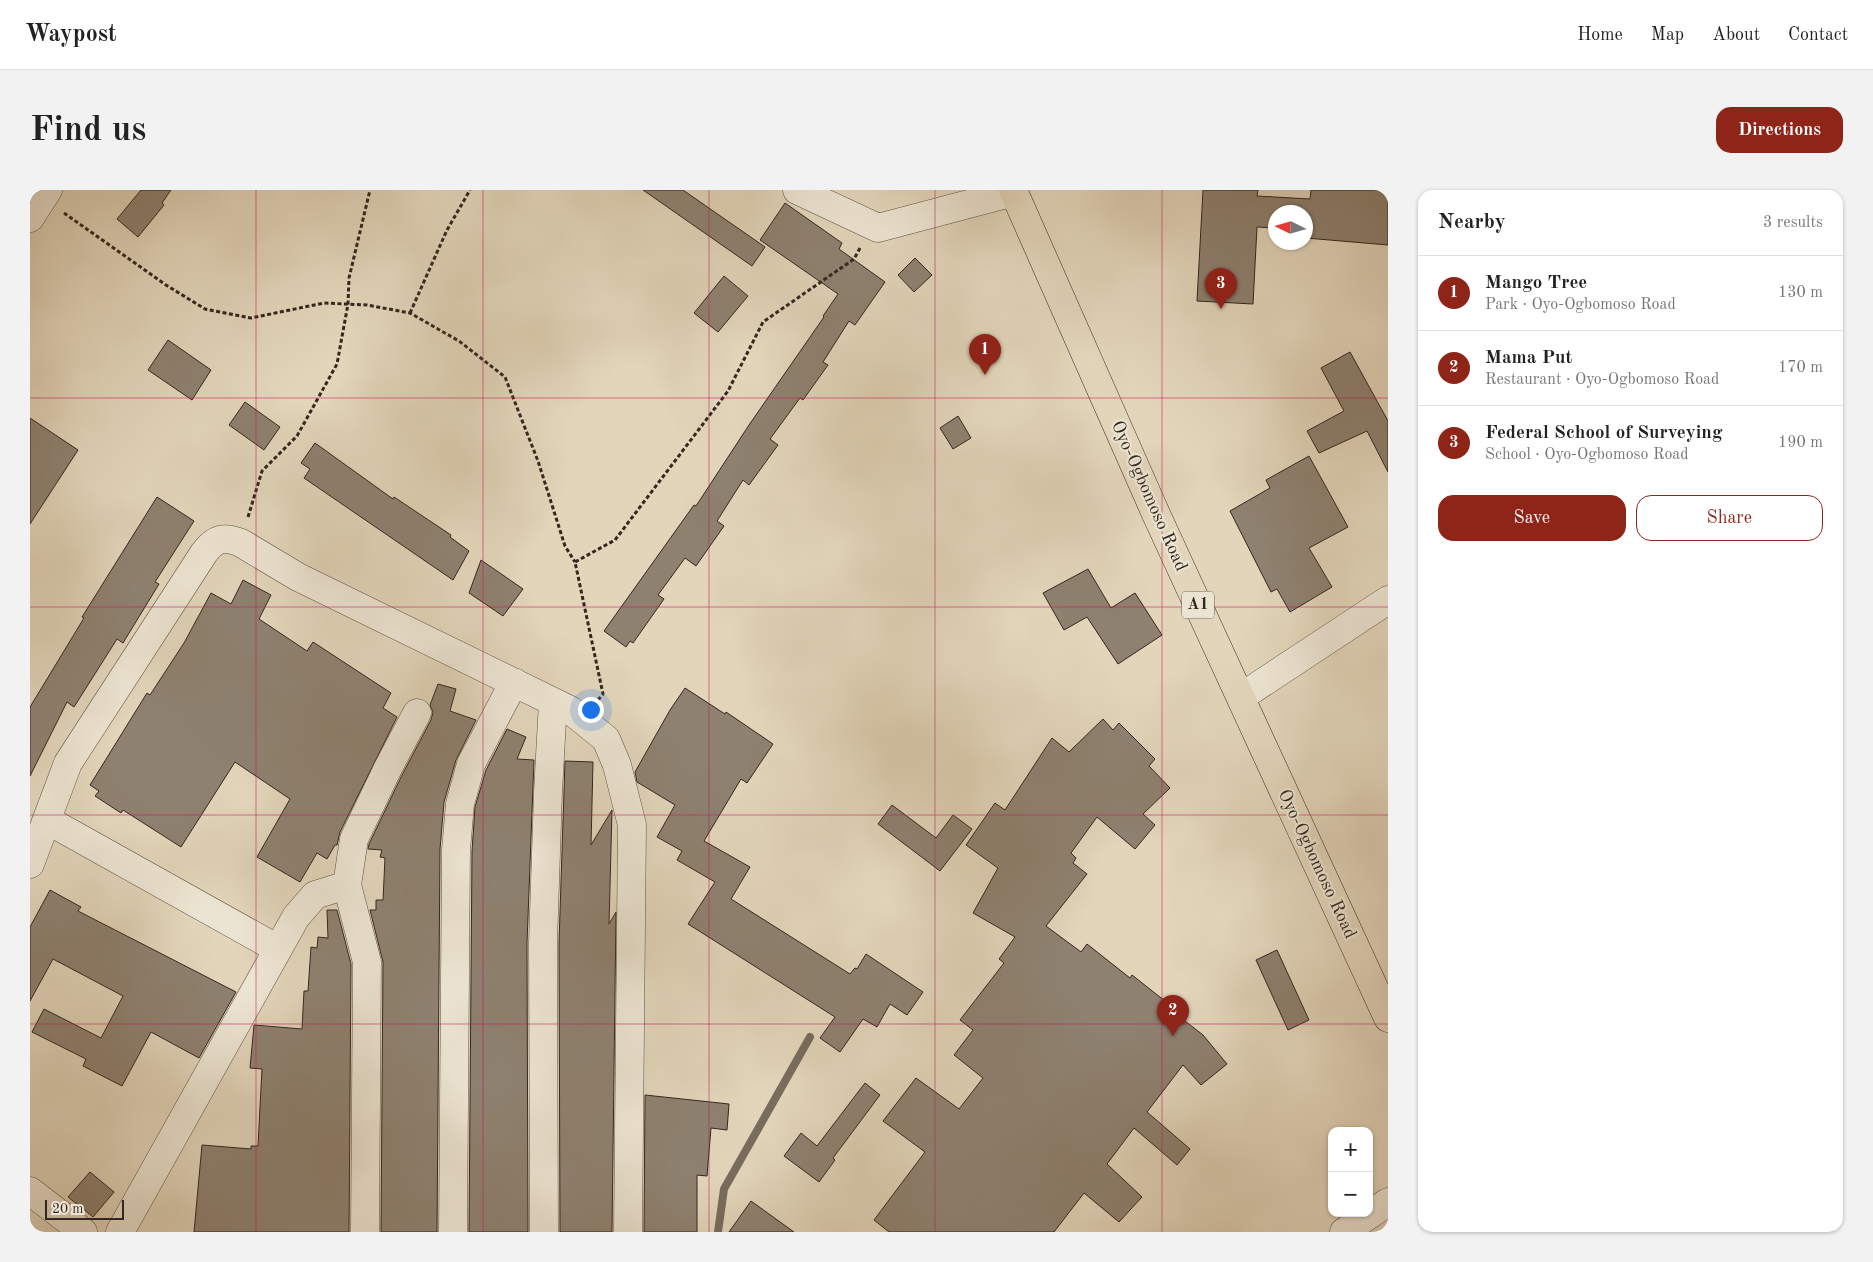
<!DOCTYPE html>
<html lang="en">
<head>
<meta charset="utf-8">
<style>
	:root { --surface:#fff; --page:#f2f2f2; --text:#222; --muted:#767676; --line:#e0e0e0; --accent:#8f2418 }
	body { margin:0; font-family:"Old Standard TT",serif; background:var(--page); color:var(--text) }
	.controls { position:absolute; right:15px; bottom:15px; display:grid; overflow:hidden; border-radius:10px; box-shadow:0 1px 4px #0004 }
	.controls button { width:45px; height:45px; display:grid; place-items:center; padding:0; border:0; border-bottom:1px solid var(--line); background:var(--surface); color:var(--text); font:25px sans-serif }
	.compass { position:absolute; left:1238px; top:15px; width:45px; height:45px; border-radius:50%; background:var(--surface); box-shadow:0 1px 4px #0004; rotate:275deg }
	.scale { position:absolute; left:15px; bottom:12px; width:79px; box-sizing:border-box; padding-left:5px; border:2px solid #332720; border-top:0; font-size:14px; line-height:18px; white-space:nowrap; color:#332720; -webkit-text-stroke:4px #ece4d2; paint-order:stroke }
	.you { position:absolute; left:560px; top:519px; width:18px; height:18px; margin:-12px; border:4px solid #fff; border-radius:50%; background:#1a73e8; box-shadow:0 0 0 8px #1a73e833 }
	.badge { display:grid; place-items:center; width:32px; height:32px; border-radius:50%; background:var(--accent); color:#fff; font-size:16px; font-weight:700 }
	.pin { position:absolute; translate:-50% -41px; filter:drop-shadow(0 1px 2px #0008) }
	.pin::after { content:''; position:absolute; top:26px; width:18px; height:15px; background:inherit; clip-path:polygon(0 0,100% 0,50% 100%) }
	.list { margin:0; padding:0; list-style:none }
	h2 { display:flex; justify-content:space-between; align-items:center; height:65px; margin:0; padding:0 20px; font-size:21px }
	h2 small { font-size:16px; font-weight:400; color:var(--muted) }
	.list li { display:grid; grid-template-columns:32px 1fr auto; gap:15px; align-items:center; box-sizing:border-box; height:75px; padding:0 20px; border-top:1px solid var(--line) }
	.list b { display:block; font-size:19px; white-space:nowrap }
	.list p { margin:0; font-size:16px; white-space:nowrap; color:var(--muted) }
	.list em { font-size:16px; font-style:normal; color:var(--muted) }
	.actions { display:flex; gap:10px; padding:15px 20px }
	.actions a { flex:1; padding:11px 0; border:1px solid var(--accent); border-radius:15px; text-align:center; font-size:18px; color:var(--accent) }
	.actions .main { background:var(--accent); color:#fff }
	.map { position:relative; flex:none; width:1358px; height:1042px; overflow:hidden; border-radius:15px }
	header { display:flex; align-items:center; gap:30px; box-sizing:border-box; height:70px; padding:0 25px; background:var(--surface); border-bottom:1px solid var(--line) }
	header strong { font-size:24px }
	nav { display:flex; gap:28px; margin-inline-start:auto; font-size:18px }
	.intro { display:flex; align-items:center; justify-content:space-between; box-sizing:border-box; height:120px; padding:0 30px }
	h1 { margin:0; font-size:35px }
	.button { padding:12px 22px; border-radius:15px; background:var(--accent); color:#fff; font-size:18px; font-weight:700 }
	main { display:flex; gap:30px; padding:0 30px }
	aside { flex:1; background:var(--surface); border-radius:15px; box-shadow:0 1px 4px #0004 }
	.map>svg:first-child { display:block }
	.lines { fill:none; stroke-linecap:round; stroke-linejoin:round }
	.stream { stroke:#786c5d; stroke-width:8 }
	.building { fill:#8e8170; stroke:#332720 }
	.street-casing { stroke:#5f5246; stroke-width:29 }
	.highway-casing { stroke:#332720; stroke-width:29 }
	.path { stroke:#332720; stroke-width:3; stroke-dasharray:4 2.5; stroke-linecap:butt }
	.street { stroke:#ece4d2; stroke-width:28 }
	.highway { stroke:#e2d5ba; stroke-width:28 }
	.grid { fill:none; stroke:#c2185b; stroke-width:1; stroke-opacity:0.55 }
	.labels { text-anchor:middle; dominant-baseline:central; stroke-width:4.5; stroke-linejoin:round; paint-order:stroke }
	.shield { fill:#ece4d2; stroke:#6a6055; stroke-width:1 }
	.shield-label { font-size:16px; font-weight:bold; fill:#332720 }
	.street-label { font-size:18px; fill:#332720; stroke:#ece4d2 }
</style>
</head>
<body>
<header>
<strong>Waypost</strong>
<nav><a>Home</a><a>Map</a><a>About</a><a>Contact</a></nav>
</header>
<div class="intro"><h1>Find us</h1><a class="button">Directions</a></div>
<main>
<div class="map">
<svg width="1358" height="1042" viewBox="0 0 1358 1042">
	<rect width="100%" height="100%" fill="#e2d5ba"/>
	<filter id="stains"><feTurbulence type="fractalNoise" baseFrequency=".004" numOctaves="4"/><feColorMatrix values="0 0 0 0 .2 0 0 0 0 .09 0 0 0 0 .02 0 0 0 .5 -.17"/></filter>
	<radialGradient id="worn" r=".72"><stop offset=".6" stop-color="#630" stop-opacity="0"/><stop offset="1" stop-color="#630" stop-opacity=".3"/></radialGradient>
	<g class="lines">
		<path class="stream" d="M 688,1042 L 694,999 L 780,847"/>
	</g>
	<path class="building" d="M 111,0 L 141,0 L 132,13 L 134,15 L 108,47 L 87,29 Z
		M 613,0 L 653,0 L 735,57 L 722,76 Z
		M 1173,0 L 1228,0 L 1227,6 L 1280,9 L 1281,0 L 1358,0 L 1358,55 L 1276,48 L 1276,22 L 1246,22 L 1246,38 L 1227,37 L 1223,114 L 1167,111 Z
		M 755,13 L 812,53 L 809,59 L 855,92 L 825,135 L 819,131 L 793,172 L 798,175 L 773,210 L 770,208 L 740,249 L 748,255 L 719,295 L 713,290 L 687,331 L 694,336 L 666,376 L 655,368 L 628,405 L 634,409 L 603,453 L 600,451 L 596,457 L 574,441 L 664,315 L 666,316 L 719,235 L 794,127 L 793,126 L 808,104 L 730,50 Z
		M 885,68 L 902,85 L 884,102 L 868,85 Z
		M 694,86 L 718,106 L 688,142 L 664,123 Z
		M 138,150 L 181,180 L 162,210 L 118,180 Z
		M 1320,162 L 1358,231 L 1358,282 L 1337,241 L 1289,263 L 1277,241 L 1314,221 L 1291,178 Z
		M 215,212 L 250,237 L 234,260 L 199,235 Z
		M 928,226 L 941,248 L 923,259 L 910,238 Z
		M 0,228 L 48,260 L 0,334 Z
		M 285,253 L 363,309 L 364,307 L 421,345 L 420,347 L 439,361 L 423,390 L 274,288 L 280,279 L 271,273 Z
		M 1279,266 L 1318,337 L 1279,358 L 1302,397 L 1260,422 L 1247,399 L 1241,402 L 1200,321 L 1240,298 L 1236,290 Z
		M 127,307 L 164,331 L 125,392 L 129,394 L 93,453 L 87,449 L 44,517 L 37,512 L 0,586 L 0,517 L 54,428 L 52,427 Z
		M 451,370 L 493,399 L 473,426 L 439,403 Z
		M 1058,379 L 1081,418 L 1105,403 L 1132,445 L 1088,474 L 1057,427 L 1034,440 L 1013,403 Z
		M 213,390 L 241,405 L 229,429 L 277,461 L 283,452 L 361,503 L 353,518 L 367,527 L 310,642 L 307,655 L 305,655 L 297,669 L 287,663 L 270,692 L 227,667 L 260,609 L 205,572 L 151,657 L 93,620 L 91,623 L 65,606 L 69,601 L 60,595 L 117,503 L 120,505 L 154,453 L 181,403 L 201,414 Z
		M 408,494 L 426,499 L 420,521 L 446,530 L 426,570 L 414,612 L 410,659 L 407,1042 L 351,1042 L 353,772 L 340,720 L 346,720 L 346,710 L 353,710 L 355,668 L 350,667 L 352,660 L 338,659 L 339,654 L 372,585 L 401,530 L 403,522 L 400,515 Z
		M 655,498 L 695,524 L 696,522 L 743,554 L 717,593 L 711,589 L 674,651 L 720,677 L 701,709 L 820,784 L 825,778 L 827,779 L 836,764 L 893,802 L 877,825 L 860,814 L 847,837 L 833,829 L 810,862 L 790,848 L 805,827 L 658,734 L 685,692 L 647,670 L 652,661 L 627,647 L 645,615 L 607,592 L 605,582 L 640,520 Z
		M 1073,529 L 1083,540 L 1089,533 L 1125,569 L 1119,576 L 1140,598 L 1113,624 L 1125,635 L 1105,659 L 1067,627 L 1041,663 L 1046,668 L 1043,673 L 1057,684 L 1016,736 L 1051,762 L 1057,754 L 1100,788 L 1102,785 L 1135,811 L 1133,814 L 1173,845 L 1197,874 L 1171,895 L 1153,875 L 1117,922 L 1160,959 L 1147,975 L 1104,938 L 1077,974 L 1112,1007 L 1089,1032 L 1054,1003 L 1024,1042 L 859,1042 L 844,1030 L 895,962 L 853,931 L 886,888 L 929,919 L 953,888 L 924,865 L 943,840 L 930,830 L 974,773 L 969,769 L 985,747 L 943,723 L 968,678 L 936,655 L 965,613 L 975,620 L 1022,548 L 1039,562 Z
		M 477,539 L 496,547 L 487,569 L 504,570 L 497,753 L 498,1042 L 439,1042 L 442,661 L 445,617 L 456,580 Z
		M 535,571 L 563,572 L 561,655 L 582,620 L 579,734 L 586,722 L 582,1042 L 530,1042 L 529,753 Z
		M 862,615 L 906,648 L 923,625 L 942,639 L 910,681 L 848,634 Z
		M 20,700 L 51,717 L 48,721 L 206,802 L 169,868 L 121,842 L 92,896 L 53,876 L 56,869 L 2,842 L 14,819 L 71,848 L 93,806 L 23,769 L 0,811 L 0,737 Z
		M 297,720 L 307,720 L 321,774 L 319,1042 L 164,1042 L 172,955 L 221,959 L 221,956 L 228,956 L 232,879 L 220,878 L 224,835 L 272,839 L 274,801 L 278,801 L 281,757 L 287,758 L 288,747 L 298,748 Z
		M 1247,760 L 1279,830 L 1258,840 L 1226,770 Z
		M 835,893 L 850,905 L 803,968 L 805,970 L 789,992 L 754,966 L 771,943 L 787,956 Z
		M 615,905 L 699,914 L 697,940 L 681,938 L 677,986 L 667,985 L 667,1042 L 614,1042 Z
		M 60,982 L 84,1002 L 63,1027 L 38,1007 Z
		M 721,1011 L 764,1042 L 699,1042 Z"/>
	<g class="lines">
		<g class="street-casing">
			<path id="street" d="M 767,0 L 848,38 L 984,2
				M 0,28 L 18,0
				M 1211,507 L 1358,410
				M 17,630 L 248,759
				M 0,674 L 38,573 L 174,363 C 185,348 194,346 211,353 L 268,387 L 540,520 L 576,549 L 587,575 L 602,635 L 598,1042
				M 0,1001 L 53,1042
				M 90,1042 L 266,727 L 285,705 L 317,695
				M 335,1042 L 337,772 L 317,695 L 324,649 L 358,578 L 387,523
				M 423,1042 L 426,660 L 430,614 L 441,574 L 484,492
				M 514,1042 L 513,753 L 518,602 L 523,512
				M 1314,1042 L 1358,1012"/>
		</g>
		<g class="highway-casing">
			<path id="highway" d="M 983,0 L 1126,324 L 1358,828"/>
		</g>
		<path class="path" d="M 34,23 L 136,95 L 175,119 L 221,128 L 294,113 L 337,115 L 380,123 L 429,151 L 475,187 L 508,271 L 535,356 L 545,372
			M 380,123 L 417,40 L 440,0
			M 218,327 L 232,281 L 267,246 L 307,174 L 318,114 L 319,88 L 340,0
			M 568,510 L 573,504 L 545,372 L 585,350 L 698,201 L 733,132 L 824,69 L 830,58"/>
		<use href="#street" class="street"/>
		<use href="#highway" class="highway"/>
	</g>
	<path class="grid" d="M 226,0 L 226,1042M 453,0 L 453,1042M 679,0 L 679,1042M 905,0 L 905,1042M 1132,0 L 1132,1042M 0,208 L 1358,208M 0,417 L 1358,417M 0,625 L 1358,625M 0,834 L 1358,834"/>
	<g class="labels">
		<rect class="shield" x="1152" y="401.5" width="32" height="27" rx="4"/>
		<g class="shield-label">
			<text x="1168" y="415">A1</text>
		</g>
		<g class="street-label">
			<text transform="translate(1119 306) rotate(66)">Oyo-Ogbomoso Road</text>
			<text transform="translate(1287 674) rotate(65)">Oyo-Ogbomoso Road</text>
		</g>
	</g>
	<rect width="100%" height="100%" filter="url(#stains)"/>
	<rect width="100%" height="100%" fill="url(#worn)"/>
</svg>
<div class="controls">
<button>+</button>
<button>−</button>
</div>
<svg class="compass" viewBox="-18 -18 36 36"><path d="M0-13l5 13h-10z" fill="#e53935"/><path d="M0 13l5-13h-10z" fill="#767676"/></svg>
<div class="scale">20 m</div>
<div class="you"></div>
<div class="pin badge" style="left:955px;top:185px">1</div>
<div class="pin badge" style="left:1143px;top:846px">2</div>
<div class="pin badge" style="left:1191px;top:119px">3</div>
</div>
<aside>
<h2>Nearby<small>3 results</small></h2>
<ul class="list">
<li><span class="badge">1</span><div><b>Mango Tree</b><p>Park · Oyo-Ogbomoso Road</p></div><em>130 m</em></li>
<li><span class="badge">2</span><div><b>Mama Put</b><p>Restaurant · Oyo-Ogbomoso Road</p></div><em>170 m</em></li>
<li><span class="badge">3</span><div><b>Federal School of Surveying</b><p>School · Oyo-Ogbomoso Road</p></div><em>190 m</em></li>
</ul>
<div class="actions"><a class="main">Save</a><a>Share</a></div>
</aside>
</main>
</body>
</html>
